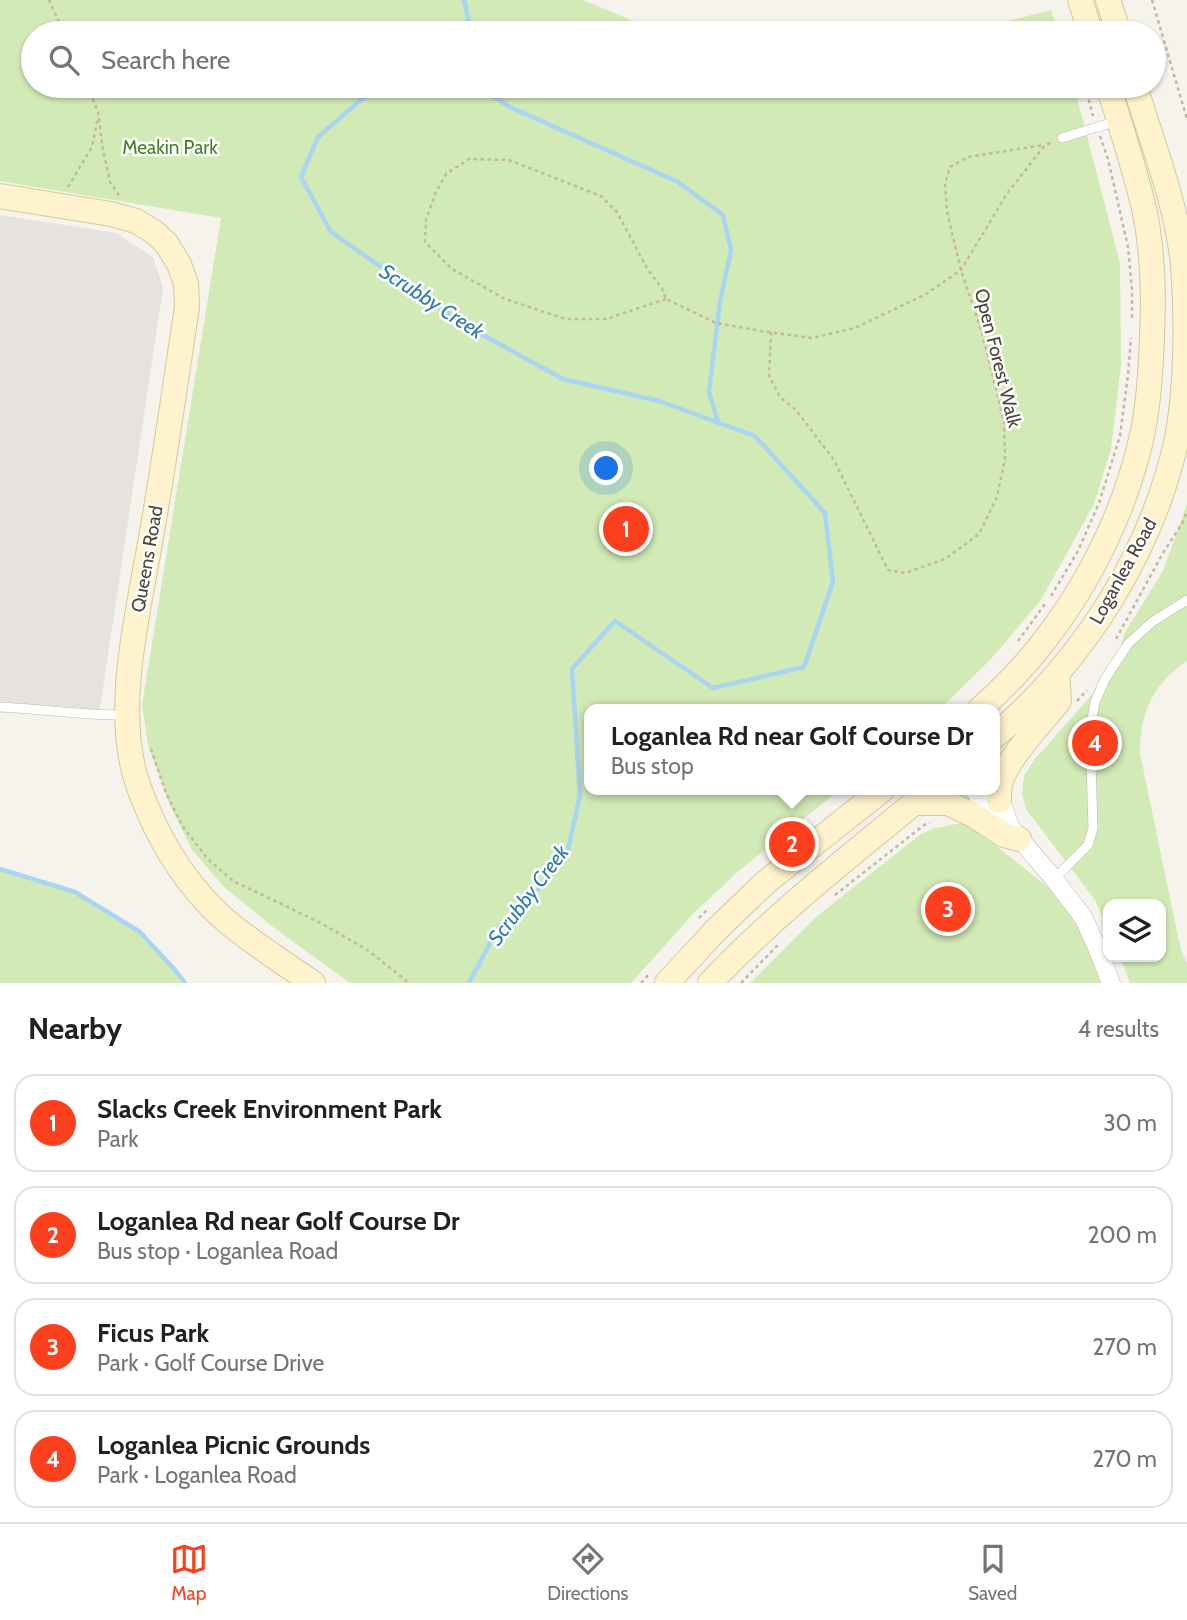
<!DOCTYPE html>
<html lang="en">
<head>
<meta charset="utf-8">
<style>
	:root { --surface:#fff; --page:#f6f6f6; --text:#202124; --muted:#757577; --line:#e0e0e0; --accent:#fc3f1d }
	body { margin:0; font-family:Cabin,sans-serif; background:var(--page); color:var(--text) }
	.controls { position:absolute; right:21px; bottom:21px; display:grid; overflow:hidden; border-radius:14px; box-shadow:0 2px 5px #0004 }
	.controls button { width:63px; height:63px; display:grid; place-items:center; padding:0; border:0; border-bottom:2px solid var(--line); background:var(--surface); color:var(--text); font:35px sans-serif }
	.you { position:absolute; left:607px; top:469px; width:24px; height:24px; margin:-18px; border:5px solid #fff; border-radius:50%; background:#1a73e8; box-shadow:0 0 0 10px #1a73e833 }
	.badge { display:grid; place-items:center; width:46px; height:46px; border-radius:50%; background:var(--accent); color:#fff; font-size:23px; font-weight:700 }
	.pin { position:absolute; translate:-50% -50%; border:4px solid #fff; box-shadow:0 2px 7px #0006 }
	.popup { position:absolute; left:584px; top:704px; width:416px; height:91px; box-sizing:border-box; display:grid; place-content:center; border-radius:14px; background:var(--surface); filter:drop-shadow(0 2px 5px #0005); font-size:23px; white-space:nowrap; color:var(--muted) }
	.popup b { font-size:26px; color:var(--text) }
	.popup::after { content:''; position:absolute; left:50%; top:100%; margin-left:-14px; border:14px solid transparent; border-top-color:var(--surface) }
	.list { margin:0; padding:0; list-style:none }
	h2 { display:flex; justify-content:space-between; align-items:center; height:91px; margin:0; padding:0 28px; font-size:30px }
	h2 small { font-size:23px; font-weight:400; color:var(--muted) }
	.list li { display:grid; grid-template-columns:46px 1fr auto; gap:21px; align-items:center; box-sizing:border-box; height:98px; margin:0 14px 14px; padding:0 14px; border:2px solid var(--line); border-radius:21px }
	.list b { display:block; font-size:26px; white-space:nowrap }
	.list p { margin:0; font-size:23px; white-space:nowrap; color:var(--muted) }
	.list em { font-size:23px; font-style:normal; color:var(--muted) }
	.icon { flex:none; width:38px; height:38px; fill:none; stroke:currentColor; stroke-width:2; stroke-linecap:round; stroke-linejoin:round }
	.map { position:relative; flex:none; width:1187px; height:983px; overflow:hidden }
	.search { position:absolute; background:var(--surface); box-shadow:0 2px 5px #0004; left:21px; right:21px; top:21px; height:77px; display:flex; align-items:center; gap:18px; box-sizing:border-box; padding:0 24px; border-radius:38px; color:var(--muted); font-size:26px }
	.sheet { height:539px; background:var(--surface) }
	nav { display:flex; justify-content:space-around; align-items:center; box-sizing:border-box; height:98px; border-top:2px solid var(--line); background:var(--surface); font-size:19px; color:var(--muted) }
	nav a { display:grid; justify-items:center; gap:4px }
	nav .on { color:var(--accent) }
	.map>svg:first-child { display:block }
	.industrial { fill:#e6e2dd }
	.green { fill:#d2eab5 }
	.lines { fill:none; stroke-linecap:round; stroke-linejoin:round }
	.stream { stroke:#a9d4f2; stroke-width:4.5 }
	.lane-casing { stroke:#c2bbae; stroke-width:10 }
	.street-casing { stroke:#c2bbae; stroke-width:19 }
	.secondary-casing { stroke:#d6c79b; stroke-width:26 }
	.path { stroke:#c4b79f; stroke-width:2.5; stroke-dasharray:3.5 3.5; stroke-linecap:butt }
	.lane { stroke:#fff; stroke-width:9 }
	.street { stroke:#fff; stroke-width:18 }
	.secondary { stroke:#fff3cd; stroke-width:24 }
	.labels { text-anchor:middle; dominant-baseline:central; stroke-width:5; stroke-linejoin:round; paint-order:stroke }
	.park-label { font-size:19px; fill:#4a7f2a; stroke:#fff }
	.street-label { font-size:19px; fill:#4b4439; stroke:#fff }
	.water-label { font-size:21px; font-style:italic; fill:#2e7ab2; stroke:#fff }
</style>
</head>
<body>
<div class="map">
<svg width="1187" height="983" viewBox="0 0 1187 983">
	<rect width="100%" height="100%" fill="#f6f3ec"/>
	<path class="industrial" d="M 0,215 L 116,233 L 153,257 L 163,288 L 99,715 L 0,713 Z"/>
	<path class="green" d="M 0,0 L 583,0 L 663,33 L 33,33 L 33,86 L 1074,86 L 1120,263 L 1121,366 L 1111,449 L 1094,504 L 1041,600 L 991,659 L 940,709 L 589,709 L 589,790 L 839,790 L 735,874 L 693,914 L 631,983 L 350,983 L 273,927 L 224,887 L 192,850 L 169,803 L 148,745 L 142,705 L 221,218 L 0,181 Z
		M 1051,10 L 1058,33 L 962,33 Z
		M 1187,504 L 1187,661 C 1153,683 1140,713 1140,753 L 1178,937 L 1182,953 L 1187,963 L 1187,983 L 1130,983 L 1120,957 L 1161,957 L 1161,904 L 1108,904 L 1108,929 L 1095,900 L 1026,809 L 1022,794 L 1024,776 L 1034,760 L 1097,689 L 1119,654 L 1124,634 L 1163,571 Z
		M 962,823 L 974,828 L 1065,901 L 1091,953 L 1101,983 L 750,983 L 816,917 L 921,834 L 935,828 Z
		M 0,869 L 75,892 L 140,932 L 175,970 L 185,983 L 0,983 Z"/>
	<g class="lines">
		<path class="stream" d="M 464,0 L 471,33
			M 386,86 L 363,98 L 318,137 L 301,177 L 331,232 L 463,324 L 563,379 L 659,401 L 755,436 L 825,513 L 833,582 L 804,667 L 713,688 L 615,621 L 572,669 L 580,795 L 568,850 L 537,890 L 498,928 L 469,983
			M 478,86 L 510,107 L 678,182 L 723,215 L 731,250 L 720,302 L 709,392 L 718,422
			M 0,869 L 75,892 L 140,932 L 175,970 L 185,983"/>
		<g class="lane-casing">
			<path id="lane" d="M 1062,138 L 1117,121
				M 0,707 C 43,709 85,716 127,715
				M 1054,879 L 1088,845 L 1093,828 L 1090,730 L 1095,702 L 1105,679 L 1128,644 L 1152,622 L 1187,600"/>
		</g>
		<g class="street-casing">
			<path id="street" d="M 974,790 L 994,815 L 1010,827
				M 992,792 L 1004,809 L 1010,827 L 1054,879 L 1083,917 L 1096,945 L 1111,983"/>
		</g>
		<g class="secondary-casing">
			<path id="secondary" d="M 1080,0 L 1091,33
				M 1108,0 L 1119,33
				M 0,196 L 111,214 L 136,221 L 154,232 L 166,243 L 179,264 L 186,284 L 187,307 C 175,386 164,465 150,543 C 138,614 115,704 135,775 C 142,799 152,821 164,843 C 181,873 204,903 231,925 C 257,946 285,964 313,983
				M 980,709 C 1059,640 1117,542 1141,440 C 1149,406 1151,370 1152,335 C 1154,295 1153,253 1145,213 C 1142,198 1137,182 1133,167 C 1125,140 1117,113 1108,86
				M 995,736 C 1084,659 1152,553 1177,438 C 1187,385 1187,318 1183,264 C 1176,202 1153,145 1135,86
				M 999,801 C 999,796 999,790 1000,784 C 1006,760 1042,722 1059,701 L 1057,674
				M 914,803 L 948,803 L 975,816 L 1004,835 L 1019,839
				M 667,983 L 716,930 L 766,882 L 882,790
				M 710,983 C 777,912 855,852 930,790"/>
		</g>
		<path class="path" d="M 49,0 L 64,33
			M 1152,0 L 1187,119
			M 87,86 L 98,112 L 103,150 L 110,182 L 119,195
			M 1085,86 L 1093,116
			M 1100,136 L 1108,159 L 1128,247 L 1132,291 L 1132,318
			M 68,187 L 92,147 L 98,117
			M 666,299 L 606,319 L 566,319 L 505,299 L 452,269 L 425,242 L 426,220 L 435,194 L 446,174 L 469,159 L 509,160 L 601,196 L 617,212 L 648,270 L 662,288 L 666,299 L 716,323 L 761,331 L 812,338 L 855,328 L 926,294 L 961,270 L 1006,195 L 1045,145 L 1053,142
			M 771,332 L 769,376 L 780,397 L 796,410 L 834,460 L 888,570 L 905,573 L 945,559 L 979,534 L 997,497 L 1005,459 L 1004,422 L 995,385 L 982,333 L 961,270 L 947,212 L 945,184 L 950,167 L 968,157 L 1044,145
			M 1051,596 L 1078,551 L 1099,503 L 1120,436 L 1128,375 L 1131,338
			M 1116,639 L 1163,553 L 1183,522 L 1187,511
			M 1018,641 L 1045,604
			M 1077,701 L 1087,690
			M 151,749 L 166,793 L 183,827 L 208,859 L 233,881 L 321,923 L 369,951 L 409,983
			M 782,843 L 807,824
			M 835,895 L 924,825 L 930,823
			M 699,918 L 709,908
			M 641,983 L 650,973
			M 741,983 L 780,943"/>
		<use href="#lane" class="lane"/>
		<use href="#street" class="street"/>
		<use href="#secondary" class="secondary"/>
	</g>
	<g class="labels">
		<g class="park-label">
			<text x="170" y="147">Meakin Park</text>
		</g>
		<g class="street-label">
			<text transform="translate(998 358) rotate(76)">Open Forest Walk</text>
			<text transform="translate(147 559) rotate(-80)">Queens Road</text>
			<text transform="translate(1123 571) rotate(-61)">Loganlea Road</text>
		</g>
		<g class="water-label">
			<text transform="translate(432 301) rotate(33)">Scrubby Creek</text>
			<text transform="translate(528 895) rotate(-53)">Scrubby Creek</text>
		</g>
	</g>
</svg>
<div class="controls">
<button><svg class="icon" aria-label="layers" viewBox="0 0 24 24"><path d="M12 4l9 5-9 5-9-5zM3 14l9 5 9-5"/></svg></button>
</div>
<div class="you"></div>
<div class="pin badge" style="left:626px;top:529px">1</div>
<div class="pin badge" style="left:792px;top:844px">2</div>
<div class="popup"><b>Loganlea Rd near Golf Course Dr</b>Bus stop</div>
<div class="pin badge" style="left:948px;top:909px">3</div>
<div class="pin badge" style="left:1095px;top:743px">4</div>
<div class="search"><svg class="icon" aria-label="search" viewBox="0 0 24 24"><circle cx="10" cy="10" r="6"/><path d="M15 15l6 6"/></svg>Search here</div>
</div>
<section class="sheet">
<h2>Nearby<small>4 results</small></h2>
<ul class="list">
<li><span class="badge">1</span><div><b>Slacks Creek Environment Park</b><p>Park</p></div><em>30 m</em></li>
<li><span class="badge">2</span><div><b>Loganlea Rd near Golf Course Dr</b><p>Bus stop · Loganlea Road</p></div><em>200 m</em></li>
<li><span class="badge">3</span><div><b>Ficus Park</b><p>Park · Golf Course Drive</p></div><em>270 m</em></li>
<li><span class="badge">4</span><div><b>Loganlea Picnic Grounds</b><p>Park · Loganlea Road</p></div><em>270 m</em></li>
</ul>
</section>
<nav>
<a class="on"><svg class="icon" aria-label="map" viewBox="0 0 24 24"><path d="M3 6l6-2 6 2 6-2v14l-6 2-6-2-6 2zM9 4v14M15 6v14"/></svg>Map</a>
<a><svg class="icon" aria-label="directions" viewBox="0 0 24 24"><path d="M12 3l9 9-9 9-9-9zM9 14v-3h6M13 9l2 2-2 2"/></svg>Directions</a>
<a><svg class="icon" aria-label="saved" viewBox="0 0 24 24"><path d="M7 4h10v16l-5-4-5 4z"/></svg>Saved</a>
</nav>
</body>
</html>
